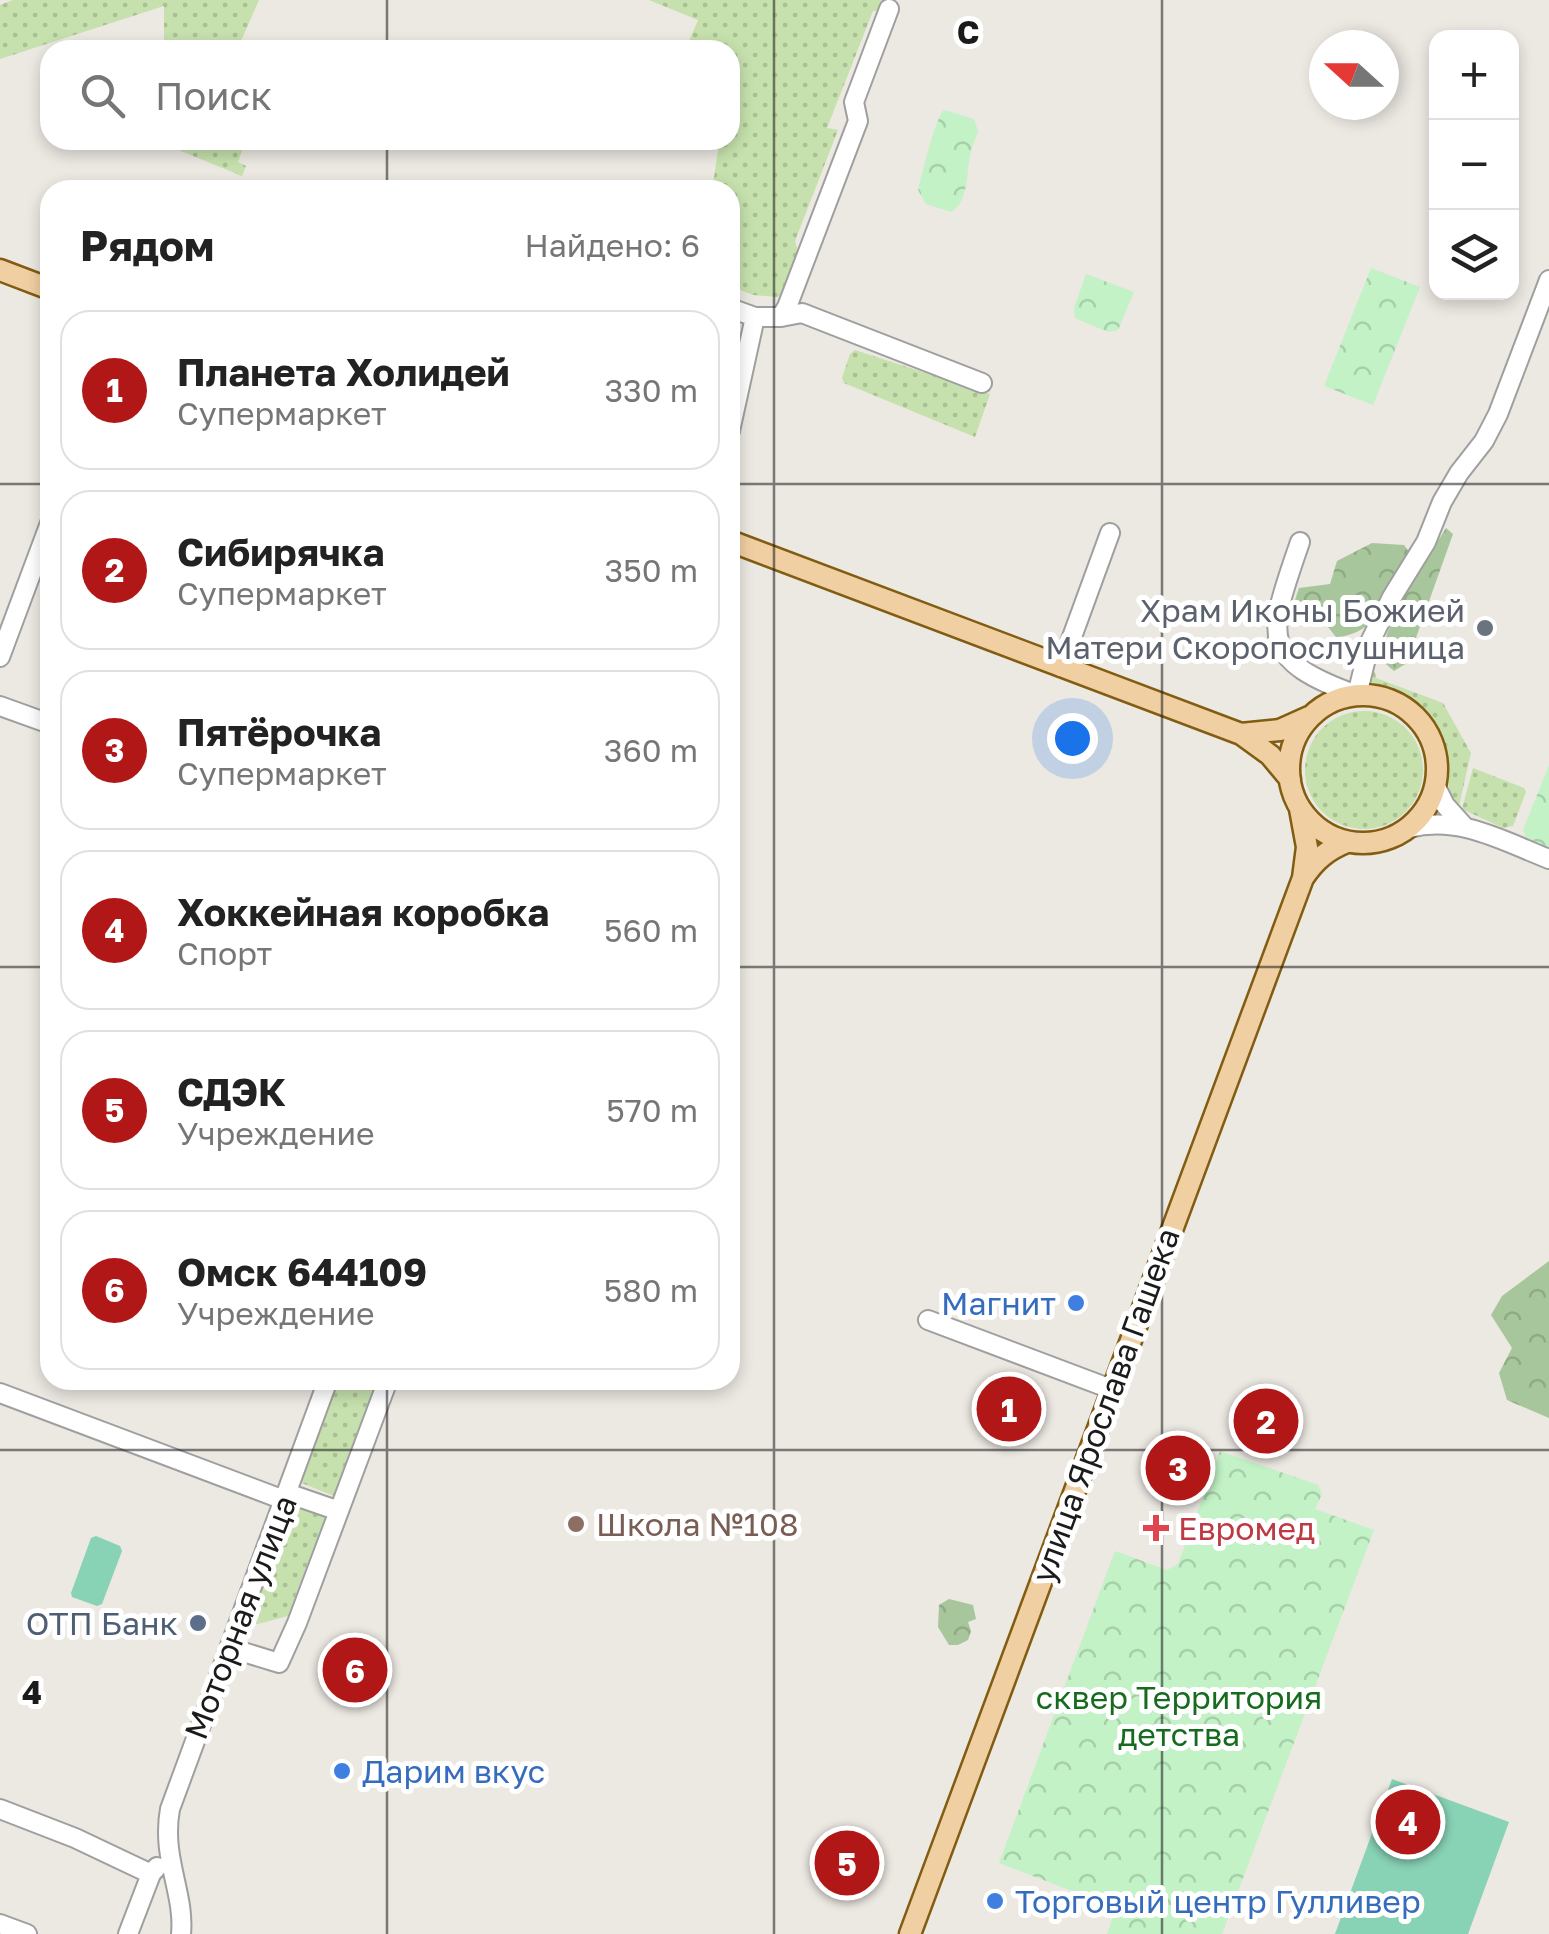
<!DOCTYPE html>
<html lang="ru">
<head>
<meta charset="utf-8">
<style>
	:root { --surface:#fff; --page:#f6f6f6; --text:#222; --muted:#767676; --line:#e0e0e0; --accent:#b01716 }
	body { margin:0; font-family:"Golos Text",sans-serif; background:var(--page); color:var(--text) }
	.controls { position:absolute; right:30px; top:30px; display:grid; overflow:hidden; border-radius:20px; box-shadow:0 5px 15px #0003 }
	.controls button { width:90px; height:90px; display:grid; place-items:center; padding:0; border:0; border-bottom:2px solid var(--line); background:var(--surface); color:var(--text); font:50px sans-serif }
	.compass { position:absolute; left:1309px; top:30px; width:90px; height:90px; border-radius:50%; background:var(--surface); box-shadow:0 5px 15px #0003; rotate:291deg }
	.you { position:absolute; left:1072px; top:738px; width:35px; height:35px; margin:-25px; border:8px solid #fff; border-radius:50%; background:#1a73e8; box-shadow:0 0 0 15px #1a73e833 }
	.badge { display:grid; place-items:center; width:65px; height:65px; border-radius:50%; background:var(--accent); color:#fff; font-size:32px; font-weight:700 }
	.pin { position:absolute; translate:-50% -50%; border:5px solid #fff; box-shadow:0 2px 10px #0006 }
	.list { margin:0; padding:0; list-style:none }
	h2 { display:flex; justify-content:space-between; align-items:center; height:130px; margin:0; padding:0 40px; font-size:42px }
	h2 small { font-size:32px; font-weight:400; color:var(--muted) }
	.list li { display:grid; grid-template-columns:65px 1fr auto; gap:30px; align-items:center; box-sizing:border-box; height:160px; margin:0 20px 20px; padding:0 20px; border:2px solid var(--line); border-radius:30px }
	.list b { display:block; font-size:38px; white-space:nowrap }
	.list p { margin:0; font-size:32px; white-space:nowrap; color:var(--muted) }
	.list em { font-size:32px; font-style:normal; color:var(--muted) }
	.icon { flex:none; width:55px; height:55px; fill:none; stroke:currentColor; stroke-width:2; stroke-linecap:round; stroke-linejoin:round }
	.map { position:relative; flex:none; width:1549px; height:1934px; overflow:hidden }
	.search { position:absolute; background:var(--surface); box-shadow:0 5px 15px #0003; left:40px; top:40px; width:700px; height:110px; display:flex; align-items:center; gap:25px; box-sizing:border-box; padding:0 35px; border-radius:30px; color:var(--muted); font-size:38px }
	.panel { position:absolute; background:var(--surface); box-shadow:0 5px 15px #0003; left:40px; top:180px; width:700px; height:1210px; border-radius:30px }
	.map>svg:first-child { display:block }
	.grass { fill:url(#grass-dots) }
	.forest { fill:url(#forest-crowns) }
	.park { fill:url(#park-crowns) }
	.pitch { fill:#88d2b6 }
	.lines { fill:none; stroke-linecap:round; stroke-linejoin:round }
	.minor-casing { stroke:#9f9f9f; stroke-width:22 }
	.major-casing { stroke:#825c11; stroke-width:25 }
	.minor { stroke:#fff; stroke-width:18 }
	.major { stroke:#f0cfa2; stroke-width:20 }
	.grid { fill:none; stroke:#1b1b1b; stroke-width:2.5; stroke-opacity:0.55 }
	.worship-dot { fill:#6b7280; stroke:#fff; stroke-width:4 }
	.shop-dot { fill:#3f7fe0; stroke:#fff; stroke-width:4 }
	.education-dot { fill:#8d6e63; stroke:#fff; stroke-width:4 }
	.health-dot { fill:#e0444e; stroke:#fff; stroke-width:4 }
	.service-dot { fill:#5c6f8a; stroke:#fff; stroke-width:4 }
	.labels { text-anchor:middle; dominant-baseline:central; stroke-width:10; stroke-linejoin:round; paint-order:stroke }
	.worship-label { font-size:32px; fill:#5b616d; stroke:#fff; text-anchor:end }
	.shop-label { font-size:32px; fill:#366cbe; stroke:#fff; text-anchor:start }
	.street-label { font-size:32px; fill:#1b1b1b; stroke:#fff }
	.education-label { font-size:32px; fill:#785e54; stroke:#fff; text-anchor:start }
	.health-label { font-size:32px; fill:#be3a42; stroke:#fff; text-anchor:start }
	.service-label { font-size:32px; fill:#4e5e75; stroke:#fff; text-anchor:end }
	.park-label { font-size:32px; fill:#176b1e; stroke:#fff }
	.grid-label { font-size:32px; text-anchor:middle; font-weight:bold; fill:#1b1b1b; stroke:#fff; stroke-width:10; stroke-linejoin:round; paint-order:stroke }
</style>
</head>
<body>
<div class="map">
<svg width="1549" height="1934" viewBox="0 0 1549 1934">
	<defs>
		<pattern id="grass-dots" width="8" height="8" patternUnits="userSpaceOnUse" patternTransform="scale(2.5)"><rect width="8" height="8" fill="#c6e1ad"/><path d="M2 2h.1M6 6h.1" fill="none" stroke="#aac094" stroke-width="1.8" stroke-linecap="round"/></pattern>
		<pattern id="forest-crowns" width="20" height="18" patternUnits="userSpaceOnUse" patternTransform="scale(2.5)"><rect width="20" height="18" fill="#a8c69b"/><path d="M2 6a3 3 0 1 1 6 0M12 15a3 3 0 1 1 6 0" fill="none" stroke="#90aa85"/></pattern>
		<pattern id="park-crowns" width="20" height="18" patternUnits="userSpaceOnUse" patternTransform="scale(2.5)"><rect width="20" height="18" fill="#c3f2c6"/><path d="M2 6a3 3 0 1 1 6 0M12 15a3 3 0 1 1 6 0" fill="none" stroke="#a7cfaa"/></pattern>
	</defs>
	<rect width="100%" height="100%" fill="#ece8e2"/>
	<path class="grass" d="M 13,0 L 259,0 L 237,50 L 164,50 L 164,6 L 0,59 L 0,5 Z
		M 649,0 L 887,0 L 883,11 L 873,11 L 827,128 L 838,130 L 795,241 L 801,261 L 792,287 L 778,297 L 753,295 L 730,286 L 730,190 L 712,190 L 719,145 L 708,140 L 730,140 L 730,50 L 685,50 L 698,20 Z
		M 154,140 L 246,140 L 238,162 L 246,166 L 242,176 Z
		M 855,350 L 990,394 L 975,437 L 844,383 L 842,378 L 850,354 Z
		M 1366,669 L 1375,672 L 1376,678 L 1443,703 L 1471,753 L 1459,806 C 1444,789 1450,783 1448,762 C 1444,719 1406,692 1365,688 Z
		M1305 770a59 59 0 1 1 118 0a59 59 0 1 1-118 0Z
		M 1473,768 L 1524,788 L 1526,792 L 1513,826 L 1503,828 L 1462,809 Z
		M 337,1380 L 378,1380 L 334,1496 L 299,1482 Z
		M 291,1505 L 325,1517 L 288,1616 L 246,1627 Z"/>
	<path class="forest" d="M 1446,528 L 1453,534 L 1407,663 L 1394,671 L 1381,660 C 1387,613 1422,568 1446,528 Z
		M 1372,543 L 1404,545 L 1412,556 C 1393,590 1379,635 1336,637 L 1320,617 L 1293,606 L 1299,588 L 1330,584 L 1337,561 Z
		M 1549,1261 L 1549,1418 L 1507,1400 L 1499,1373 L 1512,1348 L 1491,1315 L 1502,1296 Z
		M 949,1599 L 973,1605 L 976,1619 L 968,1622 L 971,1631 L 968,1640 L 958,1645 L 949,1645 L 938,1627 L 939,1605 Z"/>
	<path class="park" d="M 944,110 L 974,119 L 978,131 C 976,139 971,148 970,156 C 966,175 969,201 951,212 L 926,204 L 918,190 C 922,174 935,118 944,110 Z
		M 1371,268 L 1420,287 L 1373,405 L 1324,386 Z
		M 1086,274 L 1134,292 L 1118,330 L 1108,332 L 1075,318 L 1074,308 Z
		M 1549,765 L 1549,847 L 1526,838 L 1523,830 Z
		M 1220,1451 L 1318,1485 L 1322,1494 L 1315,1509 L 1374,1530 L 1222,1934 L 1107,1934 L 1116,1908 L 999,1863 L 1115,1551 L 1167,1570 L 1178,1564 Z"/>
	<path class="pitch" d="M 96,1536 L 120,1546 L 122,1551 L 102,1604 L 97,1606 L 72,1597 L 71,1593 L 91,1538 Z
		M 1392,1779 L 1509,1822 L 1468,1934 L 1335,1934 Z"/>
	<g class="lines">
		<g class="minor-casing">
			<path id="minor" d="M 730,308 L 755,317 L 781,317 L 787,307 L 858,121 L 854,102 L 889,9
				M 781,317 L 802,313 L 982,383
				M 730,431 L 755,317
				M 1300,542 C 1269,633 1255,659 1357,695 L 1370,642 L 1392,597 L 1426,542 L 1442,502 L 1459,473 L 1484,441 L 1498,414 L 1549,280
				M 0,657 L 50,523
				M 1061,667 L 1110,533
				M 0,706 L 50,724
				M 1435,785 L 1445,805 L 1463,825
				M 1409,828 C 1459,815 1503,841 1549,859
				M 928,1320 L 1111,1389
				M 0,1393 L 284,1500
				M 287,1493 L 339,1511
				M 230,1648 L 279,1663 L 297,1623 L 388,1380
				M 0,1809 L 75,1838 L 151,1874
				M 0,1924 L 27,1934
				M 128,1934 L 151,1874 L 157,1867
				M 181,1934 C 185,1893 161,1858 170,1809 L 328,1380"/>
		</g>
		<g class="major-casing">
			<path id="major" d="M 0,270 L 50,289
				M 730,541 L 1241,734 L 1270,755 L 1290,779
				M1289 769a74 74 0 1 1 148 0a74 74 0 1 1-148 0Z
				M 1241,734 L 1280,730 L 1309,717
				M 1303,878 C 1315,860 1327,850 1347,842
				M 910,1934 L 1303,878 L 1307,847 L 1300,809"/>
		</g>
		<use href="#minor" class="minor"/>
		<use href="#major" class="major"/>
	</g>
	<path class="grid" d="M 387,0 L 387,50M 774,0 L 774,1934M 1162,0 L 1162,1934M 387,140 L 387,190M 0,484 L 50,484M 730,484 L 1549,484M 0,967 L 50,967M 730,967 L 1549,967M 387,1380 L 387,1934M 0,1450 L 1549,1450"/>
	<circle class="worship-dot" cx="1485" cy="628" r="10"/>
	<g class="shop-dot">
		<circle cx="1076" cy="1303" r="10"/>
		<circle cx="342" cy="1771" r="10"/>
		<circle cx="995" cy="1901" r="10"/>
	</g>
	<circle class="education-dot" cx="576" cy="1524" r="10"/>
	<path class="health-dot" d="M1151 1513h10v10h10v10h-10v10h-10v-10h-10v-10h10z"/>
	<circle class="service-dot" cx="198" cy="1623" r="10"/>
	<g class="labels">
		<g class="worship-label">
			<text x="1465" y="610">Храм Иконы Божией<tspan x="1465" dy="37">Матери Скоропослушница</tspan></text>
		</g>
		<g class="shop-label">
			<text x="1056" y="1303" text-anchor="end">Магнит</text>
			<text x="362" y="1771">Дарим вкус</text>
			<text x="1015" y="1901">Торговый центр Гулливер</text>
		</g>
		<g class="street-label">
			<text transform="translate(1105 1405) rotate(-70)">улица Ярослава Гашека</text>
			<text transform="translate(240 1617) rotate(-69)">Моторная улица</text>
		</g>
		<g class="education-label">
			<text x="596" y="1524">Школа №108</text>
		</g>
		<g class="health-label">
			<text x="1178" y="1528">Евромед</text>
		</g>
		<g class="service-label">
			<text x="178" y="1623">ОТП Банк</text>
		</g>
		<g class="park-label">
			<text x="1179" y="1697">сквер Территория<tspan x="1179" dy="37">детства</tspan></text>
		</g>
	</g>
	<g class="grid-label">
		<text x="968" y="44">C</text>
		<text x="32" y="1704">4</text>
	</g>
</svg>
<div class="controls">
<button>+</button>
<button>−</button>
<button><svg class="icon" aria-label="layers" viewBox="0 0 24 24"><path d="M12 4l9 5-9 5-9-5zM3 14l9 5 9-5"/></svg></button>
</div>
<svg class="compass" viewBox="-18 -18 36 36"><path d="M0-13l5 13h-10z" fill="#e53935"/><path d="M0 13l5-13h-10z" fill="#767676"/></svg>
<div class="you"></div>
<div class="pin badge" style="left:1009px;top:1409px">1</div>
<div class="pin badge" style="left:1266px;top:1421px">2</div>
<div class="pin badge" style="left:1178px;top:1468px">3</div>
<div class="pin badge" style="left:1408px;top:1822px">4</div>
<div class="pin badge" style="left:847px;top:1863px">5</div>
<div class="pin badge" style="left:355px;top:1670px">6</div>
<div class="search"><svg class="icon" aria-label="search" viewBox="0 0 24 24"><circle cx="10" cy="10" r="6"/><path d="M15 15l6 6"/></svg>Поиск</div>
<section class="panel">
<h2>Рядом<small>Найдено: 6</small></h2>
<ul class="list">
<li><span class="badge">1</span><div><b>Планета Холидей</b><p>Супермаркет</p></div><em>330 m</em></li>
<li><span class="badge">2</span><div><b>Сибирячка</b><p>Супермаркет</p></div><em>350 m</em></li>
<li><span class="badge">3</span><div><b>Пятёрочка</b><p>Супермаркет</p></div><em>360 m</em></li>
<li><span class="badge">4</span><div><b>Хоккейная коробка</b><p>Спорт</p></div><em>560 m</em></li>
<li><span class="badge">5</span><div><b>СДЭК</b><p>Учреждение</p></div><em>570 m</em></li>
<li><span class="badge">6</span><div><b>Омск 644109</b><p>Учреждение</p></div><em>580 m</em></li>
</ul>
</section>
</div>
</body>
</html>
